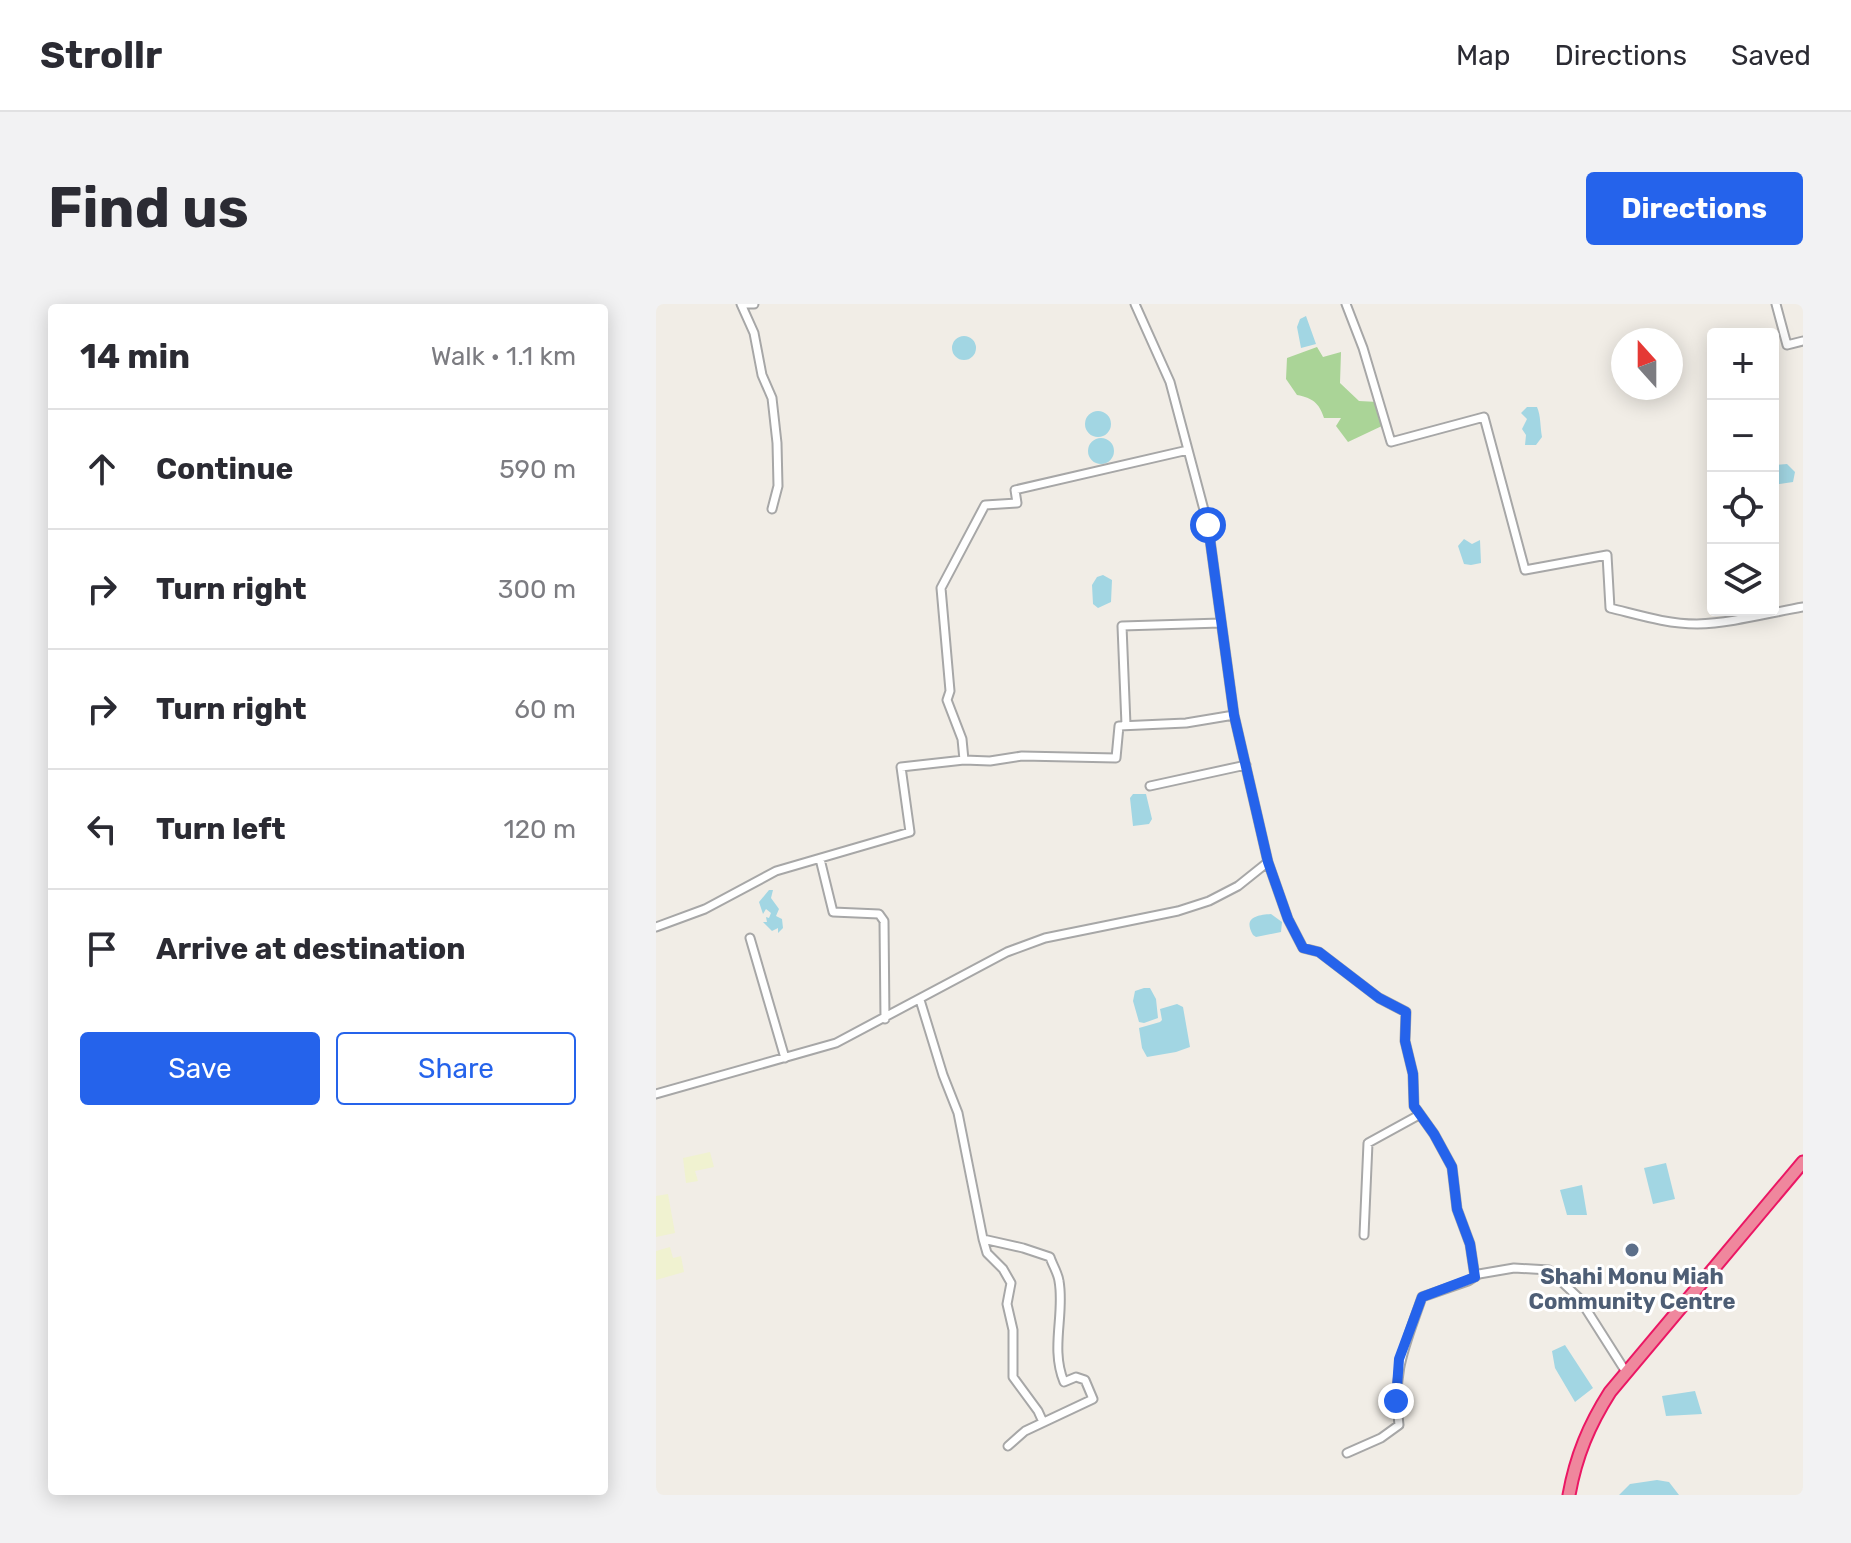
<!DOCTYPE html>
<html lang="en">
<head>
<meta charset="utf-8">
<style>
	:root { --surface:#fff; --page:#f2f2f3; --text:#2b2b33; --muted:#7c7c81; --line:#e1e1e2; --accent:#2563eb }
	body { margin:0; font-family:Rubik,sans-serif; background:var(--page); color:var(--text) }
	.controls { position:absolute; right:24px; top:24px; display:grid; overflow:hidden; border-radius:8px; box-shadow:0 4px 20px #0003 }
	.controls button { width:72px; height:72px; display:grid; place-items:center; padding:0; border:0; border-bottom:2px solid var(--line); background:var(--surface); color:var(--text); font:40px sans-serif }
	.compass { position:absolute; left:955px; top:24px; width:72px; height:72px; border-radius:50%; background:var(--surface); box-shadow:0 4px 20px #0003; rotate:339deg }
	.stop { position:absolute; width:24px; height:24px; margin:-18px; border:6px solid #2563eb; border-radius:50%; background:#fff }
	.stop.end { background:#2563eb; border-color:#fff; box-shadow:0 2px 8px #0008 }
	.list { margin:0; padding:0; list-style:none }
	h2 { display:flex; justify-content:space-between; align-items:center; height:104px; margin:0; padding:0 32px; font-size:34px }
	h2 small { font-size:26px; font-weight:400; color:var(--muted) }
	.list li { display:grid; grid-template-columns:52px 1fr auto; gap:24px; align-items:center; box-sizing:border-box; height:120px; padding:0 32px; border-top:2px solid var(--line) }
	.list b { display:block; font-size:30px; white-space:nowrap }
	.list em { font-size:26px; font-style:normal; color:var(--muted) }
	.actions { display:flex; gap:16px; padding:24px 32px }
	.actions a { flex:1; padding:18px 0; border:2px solid var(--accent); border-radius:8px; text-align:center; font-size:28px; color:var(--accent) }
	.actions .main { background:var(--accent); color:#fff }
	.icon { flex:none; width:44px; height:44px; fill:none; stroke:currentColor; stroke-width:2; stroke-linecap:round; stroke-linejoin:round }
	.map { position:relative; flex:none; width:1147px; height:1191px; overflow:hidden; border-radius:8px }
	header { display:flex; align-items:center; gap:48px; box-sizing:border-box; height:112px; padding:0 40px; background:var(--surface); border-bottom:2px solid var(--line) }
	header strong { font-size:38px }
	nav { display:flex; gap:44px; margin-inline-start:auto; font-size:28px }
	.intro { display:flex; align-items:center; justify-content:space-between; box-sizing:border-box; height:192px; padding:0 48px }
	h1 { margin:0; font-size:56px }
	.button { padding:20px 36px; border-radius:8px; background:var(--accent); color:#fff; font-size:28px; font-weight:700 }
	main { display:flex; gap:48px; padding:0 48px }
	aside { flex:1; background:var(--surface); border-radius:8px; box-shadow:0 4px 20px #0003 }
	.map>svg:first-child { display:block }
	.farmland { fill:#f0f2d0 }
	.forest { fill:#aad497 }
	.water { fill:#a2d6e3 }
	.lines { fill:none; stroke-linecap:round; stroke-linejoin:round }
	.minor-casing { stroke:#a7a7a7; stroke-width:11 }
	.highway-casing { stroke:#eb1764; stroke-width:15 }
	.minor { stroke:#fff; stroke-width:7 }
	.highway { stroke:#ef879d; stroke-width:11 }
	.route { stroke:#2563eb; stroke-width:10 }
	.service-dot { fill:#5c6f8a; stroke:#fff; stroke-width:3 }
	.labels { text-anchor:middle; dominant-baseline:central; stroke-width:6; stroke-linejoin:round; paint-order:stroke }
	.service-label { font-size:22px; font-weight:bold; fill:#4e5e75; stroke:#fff }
</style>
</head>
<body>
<header>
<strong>Strollr</strong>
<nav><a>Map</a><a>Directions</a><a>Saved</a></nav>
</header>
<div class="intro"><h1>Find us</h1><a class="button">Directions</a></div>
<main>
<aside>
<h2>14 min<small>Walk · 1.1 km</small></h2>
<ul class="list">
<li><svg class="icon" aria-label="ahead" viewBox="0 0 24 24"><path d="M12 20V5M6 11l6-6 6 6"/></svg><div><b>Continue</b></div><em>590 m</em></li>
<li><svg class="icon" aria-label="right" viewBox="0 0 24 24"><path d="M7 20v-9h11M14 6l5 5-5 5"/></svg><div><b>Turn right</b></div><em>300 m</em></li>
<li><svg class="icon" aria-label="right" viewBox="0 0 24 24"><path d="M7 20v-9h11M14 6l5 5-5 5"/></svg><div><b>Turn right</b></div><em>60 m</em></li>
<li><svg class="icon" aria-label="left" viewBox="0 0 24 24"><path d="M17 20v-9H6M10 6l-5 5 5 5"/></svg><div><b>Turn left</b></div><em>120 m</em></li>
<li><svg class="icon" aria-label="arrive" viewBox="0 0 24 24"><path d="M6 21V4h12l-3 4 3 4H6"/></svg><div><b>Arrive at destination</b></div></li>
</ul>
<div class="actions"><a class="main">Save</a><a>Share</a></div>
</aside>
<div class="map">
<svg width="1147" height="1191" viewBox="0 0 1147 1191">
	<rect width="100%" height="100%" fill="#f1ede6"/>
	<path class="farmland" d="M 54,848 L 58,863 L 39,867 L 42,877 L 30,879 L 27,854 Z
		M 12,890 L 19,929 L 0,933 L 0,892 Z
		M 14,943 L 17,954 L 25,952 L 28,968 L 0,976 L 0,947 Z"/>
	<path class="forest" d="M 661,43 L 667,53 L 685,48 L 684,79 L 703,97 L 722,98 L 728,121 L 692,138 L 680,122 L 685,114 L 668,114 C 663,99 657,94 641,91 L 630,75 L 631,54 Z"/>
	<path class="water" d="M 650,12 L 660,40 L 645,44 L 641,23 L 644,15 Z
		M296 44a12 12 0 1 1 24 0a12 12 0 1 1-24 0Z
		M 871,103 L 881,103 C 885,112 884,123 886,133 L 880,141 L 869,141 L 870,131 L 866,125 L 871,115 L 865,109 Z
		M429 120a13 13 0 1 1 26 0a13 13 0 1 1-26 0Z
		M432 147a13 13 0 1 1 26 0a13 13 0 1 1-26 0Z
		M 1131,160 L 1139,168 L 1137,178 L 1117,181 L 1117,161 Z
		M 808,235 L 816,240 L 824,236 L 825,259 L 815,261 L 808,260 L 802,242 Z
		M 447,271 L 456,276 L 455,298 L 442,304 L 437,300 L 436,281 L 441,273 Z
		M 477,490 L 490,490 L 496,515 L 493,520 L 477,522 L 474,494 Z
		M 113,586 L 117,586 L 115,594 L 123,605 L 120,612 L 126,615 L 127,624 L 122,629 L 122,624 L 116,627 L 107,618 L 111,618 L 110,613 L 113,614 L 115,609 L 110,605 L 107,610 L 103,598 Z
		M 615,610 L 626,618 L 625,628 L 600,633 L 597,631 C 587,614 600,611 615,610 Z
		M 488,684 L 494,684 L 500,695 L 502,714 L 488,719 L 483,718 L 477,697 L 479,687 Z
		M 521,700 L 527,703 L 534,743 L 520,748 L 491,753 L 486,744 L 483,724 L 504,718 L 506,716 L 504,705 Z
		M 1010,859 L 1019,895 L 997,900 L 988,864 Z
		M 926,881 L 931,911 L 911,911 L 904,886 Z
		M 909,1041 L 937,1084 L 919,1098 L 899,1064 L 896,1047 Z
		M 1039,1087 L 1046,1110 L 1010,1112 L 1006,1092 Z
		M 1001,1176 L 1013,1178 L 1023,1191 L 963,1191 L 974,1180 Z"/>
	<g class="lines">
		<g class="minor-casing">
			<path id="minor" d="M 85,0 L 98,29 L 106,71 L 116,94 L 121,139 L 122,182 L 116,205
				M 91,0 L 98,0
				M 479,0 L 514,78 L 552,221 L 578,411 L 612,558 L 632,615 L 647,644 L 663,648 L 723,694 L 750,708 L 749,737 L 757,770 L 758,802 L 778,830 L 796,863 L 801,905 L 814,940 L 819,973
				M 690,0 L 707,44 L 735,138 L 828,113 L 869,266 L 951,251 L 954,304 C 983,311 1011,320 1041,320 C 1077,319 1112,309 1147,303
				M 1120,0 L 1131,41 L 1147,37
				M 470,421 L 466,322 L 565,319
				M 308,456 L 306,435 L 291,396 L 294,387 L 285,284 L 329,201 L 361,199 L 359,186 L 532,146
				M 494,482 L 590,461
				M 164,555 L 177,608 L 223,610 L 228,617 L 229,715
				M 0,623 L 49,605 L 120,567 L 254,528 L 245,463 L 308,456 L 334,457 L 366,452 L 460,454 L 463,422 L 530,419 L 578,411
				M 94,634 L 129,754
				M 264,696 L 287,771 L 302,809 L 327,935 L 367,944 L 394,953 C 396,960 402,969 403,977 C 409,1010 394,1044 408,1078 L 420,1073 L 429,1076 L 437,1095 L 369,1127 L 352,1142
				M 0,790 L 180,739 L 351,648 L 389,634 L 522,607 L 553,597 L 582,582 L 612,558
				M 708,931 L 712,839 L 763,811
				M 327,935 L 331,949 L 347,965 L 355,979 L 351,1000 L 357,1026 L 357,1073 L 382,1107 L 387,1118
				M 691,1149 L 725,1134 L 743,1121 C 736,1067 749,1043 766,993 L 812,977 L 823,970 L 858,964 L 893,966 L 923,994 L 970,1068"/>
		</g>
		<g class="highway-casing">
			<path id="highway" d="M 913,1191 C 920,1152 933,1121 954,1088 L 1147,858"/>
		</g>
		<use href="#minor" class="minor"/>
		<use href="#highway" class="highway"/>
	</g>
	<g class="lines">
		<path class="route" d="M 552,221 L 578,411 L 612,558 L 632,615 L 647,644 L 663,648 L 723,694 L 750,708 L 749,737 L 757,770 L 758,802 L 778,830 L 796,863 L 801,905 L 814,940 L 819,973 L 766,993 L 743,1055 L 740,1097"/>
	</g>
	<circle class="service-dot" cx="976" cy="946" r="8"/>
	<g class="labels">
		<g class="service-label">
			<text x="976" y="972">Shahi Monu Miah<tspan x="976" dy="25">Community Centre</tspan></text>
		</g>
	</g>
</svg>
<div class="controls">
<button>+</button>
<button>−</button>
<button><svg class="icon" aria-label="locate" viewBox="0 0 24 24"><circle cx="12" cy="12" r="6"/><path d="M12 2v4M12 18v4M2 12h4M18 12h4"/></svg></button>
<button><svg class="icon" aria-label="layers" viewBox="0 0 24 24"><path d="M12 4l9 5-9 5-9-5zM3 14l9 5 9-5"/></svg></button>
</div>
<svg class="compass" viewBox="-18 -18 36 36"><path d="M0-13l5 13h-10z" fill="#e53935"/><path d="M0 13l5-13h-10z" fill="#7c7c81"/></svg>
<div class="stop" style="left:552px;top:221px"></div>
<div class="stop end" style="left:740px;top:1097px"></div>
</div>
</main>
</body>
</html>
